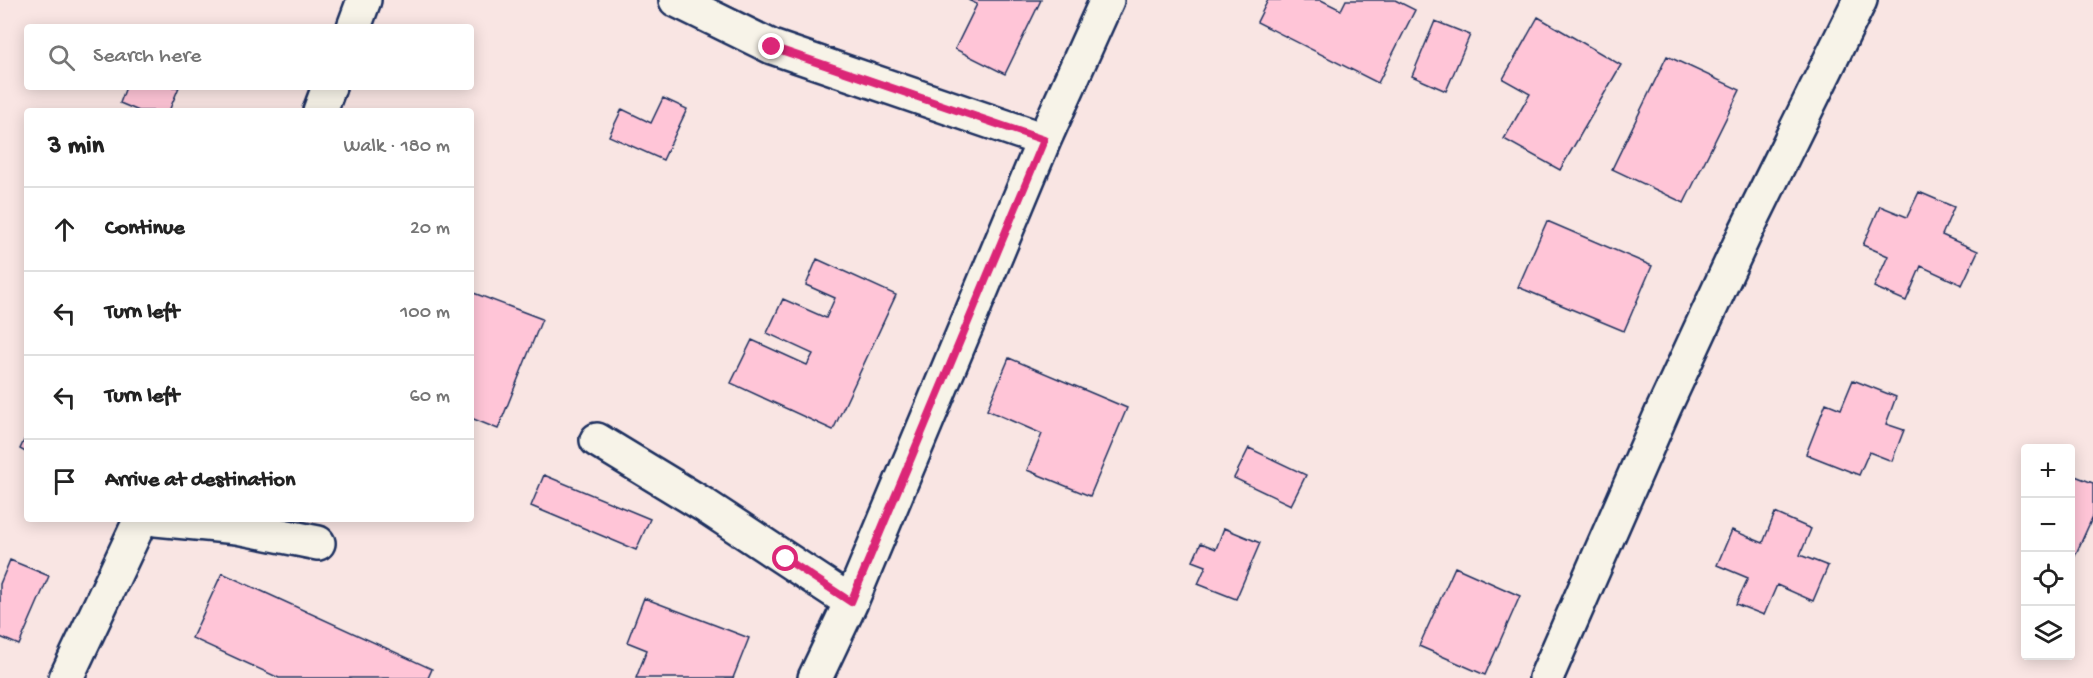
<!DOCTYPE html>
<html lang="en">
<head>
<meta charset="utf-8">
<style>
	:root { --surface:#fff; --page:#f6f6f6; --text:#222; --muted:#767676; --line:#e0e0e0 }
	body { margin:0; font-family:"Gochi Hand",sans-serif; background:var(--page); color:var(--text) }
	.controls { position:absolute; right:18px; bottom:18px; display:grid; overflow:hidden; border-radius:6px; box-shadow:0 3px 15px #0003 }
	.controls button { width:54px; height:54px; display:grid; place-items:center; padding:0; border:0; border-bottom:2px solid var(--line); background:var(--surface); color:var(--text); font:30px sans-serif }
	.stop { position:absolute; width:18px; height:18px; margin:-14px; border:4px solid #db2777; border-radius:50%; background:#fff }
	.stop.end { background:#db2777; border-color:#fff; box-shadow:0 2px 6px #0008 }
	.list { margin:0; padding:0; list-style:none }
	h2 { display:flex; justify-content:space-between; align-items:center; height:78px; margin:0; padding:0 24px; font-size:26px }
	h2 small { font-size:20px; font-weight:400; color:var(--muted) }
	.list li { display:grid; grid-template-columns:39px 1fr auto; gap:18px; align-items:center; box-sizing:border-box; height:84px; padding:0 24px; border-top:2px solid var(--line) }
	.list b { display:block; font-size:22px; white-space:nowrap }
	.list em { font-size:20px; font-style:normal; color:var(--muted) }
	.icon { flex:none; width:33px; height:33px; fill:none; stroke:currentColor; stroke-width:2; stroke-linecap:round; stroke-linejoin:round }
	.map { position:relative; flex:none; width:2093px; height:678px; overflow:hidden }
	.search { position:absolute; background:var(--surface); box-shadow:0 3px 15px #0003; left:24px; top:24px; width:450px; height:66px; display:flex; align-items:center; gap:15px; box-sizing:border-box; padding:0 21px; border-radius:6px; color:var(--muted); font-size:22px }
	.panel { position:absolute; background:var(--surface); box-shadow:0 3px 15px #0003; left:24px; top:108px; width:450px; height:414px; border-radius:6px }
	.map>svg:first-child { display:block }
	.building { fill:#ffc5d7; stroke:#1b2f5e; stroke-width:1.5 }
	.lines { fill:none; stroke-linecap:round; stroke-linejoin:round }
	.minor-casing { stroke:#1b2f5e; stroke-width:38 }
	.minor { stroke:#f7f3e8; stroke-width:33 }
	.route { stroke:#db2777; stroke-width:8 }
</style>
</head>
<body>
<div class="map">
<svg width="2093" height="678" viewBox="0 0 2093 678">
	<rect width="100%" height="100%" fill="#f9e5e3"/>
	<filter id="ink" filterUnits="userSpaceOnUse"><feTurbulence type="fractalNoise" baseFrequency=".0167" numOctaves="2"/><feDisplacementMap in="SourceGraphic" scale="12" xChannelSelector="R" yChannelSelector="G"/><feConvolveMatrix kernelMatrix="1 2 1 2 8 2 1 2 1" color-interpolation-filters="sRGB"/></filter>
	<g filter="url(#ink)">
		<path class="building" d="M 968,0 L 1041,0 L 1005,74 L 955,49 L 977,4 Z
			M 1268,0 L 1321,0 L 1341,10 L 1346,0 L 1395,0 L 1415,10 L 1378,83 L 1257,22 Z
			M 1538,17 L 1621,65 L 1560,170 L 1504,139 L 1530,94 L 1503,79 Z
			M 1435,21 L 1470,35 L 1446,91 L 1412,76 Z
			M 1667,56 L 1740,90 L 1684,203 L 1612,169 Z
			M 126,87 L 179,87 L 169,111 L 139,111 L 120,103 Z
			M 663,98 L 687,109 L 663,160 L 609,136 L 622,109 L 651,123 Z
			M 1919,192 L 1954,207 L 1942,235 L 1978,251 L 1962,285 L 1921,266 L 1906,301 L 1874,287 L 1888,256 L 1863,245 L 1880,206 L 1907,217 Z
			M 1547,221 L 1652,266 L 1624,331 L 1518,287 Z
			M 817,259 L 896,295 L 833,430 L 731,383 L 752,340 L 807,365 L 813,354 L 767,333 L 783,299 L 826,318 L 835,298 L 806,285 Z
			M 471,292 L 542,319 L 498,429 L 471,418 Z
			M 1009,358 L 1127,408 L 1090,496 L 1027,470 L 1042,434 L 987,410 Z
			M 1853,380 L 1896,397 L 1886,424 L 1904,430 L 1892,461 L 1869,452 L 1859,475 L 1806,454 L 1826,403 L 1841,409 Z
			M 27,434 L 27,453 L 20,449 Z
			M 1249,448 L 1306,475 L 1291,505 L 1234,478 Z
			M 2070,474 L 2093,483 L 2093,516 L 2070,567 Z
			M 544,475 L 650,519 L 636,550 L 531,506 Z
			M 1775,513 L 1811,529 L 1800,555 L 1828,566 L 1813,601 L 1777,585 L 1764,615 L 1736,604 L 1748,578 L 1717,565 L 1732,530 L 1763,543 Z
			M 1224,528 L 1260,543 L 1236,599 L 1198,584 L 1206,566 L 1193,561 L 1201,543 L 1216,549 Z
			M 10,560 L 49,576 L 19,645 L 0,637 L 0,584 Z
			M 1455,567 L 1520,596 L 1485,675 L 1419,646 Z
			M 222,573 L 432,669 L 428,678 L 279,678 L 192,638 Z
			M 644,598 L 749,638 L 733,678 L 636,678 L 647,650 L 627,642 Z"/>
		<g class="lines">
			<g class="minor-casing">
				<path id="minor" d="M 676,0 L 772,47 L 1044,140
					M 354,27 L 364,0
					M 320,111 L 329,87
					M 597,440 L 704,505 L 851,602
					M 156,519 L 237,527 L 318,543
					M 66,678 L 141,519
					M 815,678 L 851,602 L 1044,140 L 1107,0
					M 1546,678 L 1664,408 L 1746,231 L 1860,0"/>
			</g>
			<use href="#minor" class="minor"/>
		</g>
	</g>
	<g class="lines" filter="url(#ink)">
		<path class="route" d="M 772,47 L 1044,140 L 851,602 L 786,559"/>
	</g>
</svg>
<div class="controls">
<button>+</button>
<button>−</button>
<button><svg class="icon" aria-label="locate" viewBox="0 0 24 24"><circle cx="12" cy="12" r="6"/><path d="M12 2v4M12 18v4M2 12h4M18 12h4"/></svg></button>
<button><svg class="icon" aria-label="layers" viewBox="0 0 24 24"><path d="M12 4l9 5-9 5-9-5zM3 14l9 5 9-5"/></svg></button>
</div>
<div class="stop" style="left:786px;top:559px"></div>
<div class="stop end" style="left:772px;top:47px"></div>
<div class="search"><svg class="icon" aria-label="search" viewBox="0 0 24 24"><circle cx="10" cy="10" r="6"/><path d="M15 15l6 6"/></svg>Search here</div>
<section class="panel">
<h2>3 min<small>Walk · 180 m</small></h2>
<ul class="list">
<li><svg class="icon" aria-label="ahead" viewBox="0 0 24 24"><path d="M12 20V5M6 11l6-6 6 6"/></svg><div><b>Continue</b></div><em>20 m</em></li>
<li><svg class="icon" aria-label="left" viewBox="0 0 24 24"><path d="M17 20v-9H6M10 6l-5 5 5 5"/></svg><div><b>Turn left</b></div><em>100 m</em></li>
<li><svg class="icon" aria-label="left" viewBox="0 0 24 24"><path d="M17 20v-9H6M10 6l-5 5 5 5"/></svg><div><b>Turn left</b></div><em>60 m</em></li>
<li><svg class="icon" aria-label="arrive" viewBox="0 0 24 24"><path d="M6 21V4h12l-3 4 3 4H6"/></svg><div><b>Arrive at destination</b></div></li>
</ul>
</section>
</div>
</body>
</html>
